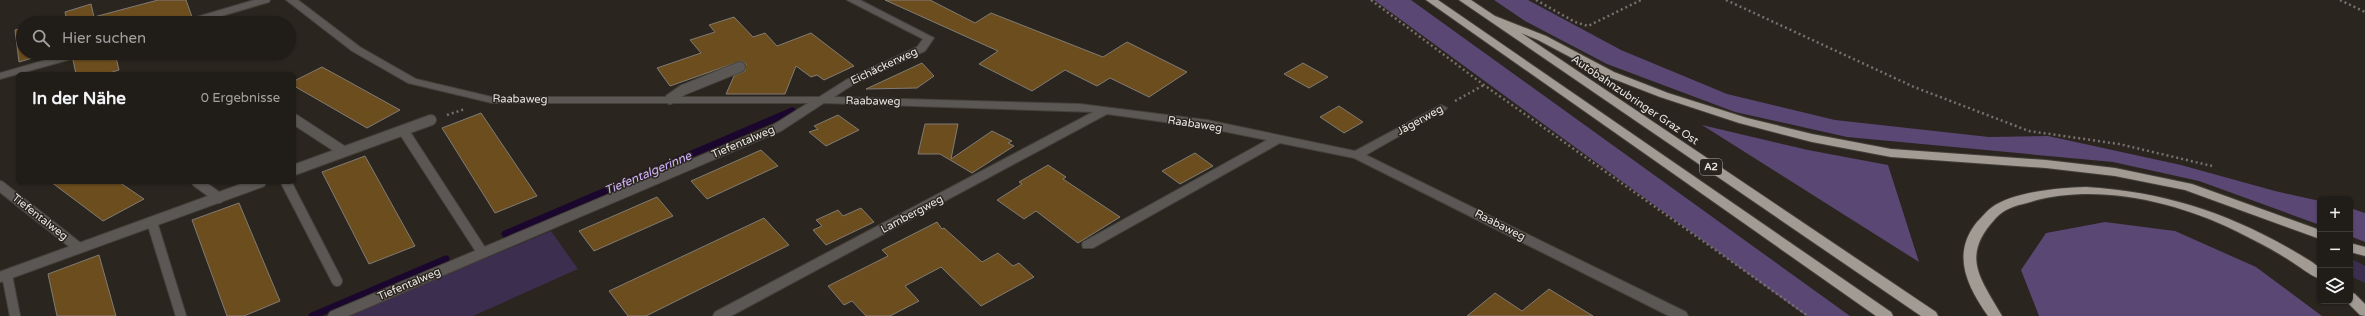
<!DOCTYPE html>
<html lang="de">
<head>
<meta charset="utf-8">
<style>
	:root { --surface:#201c17; --page:#282520; --text:#f1f3f6; --muted:#a2a1a1; --line:#3d3a36 }
	body { margin:0; font-family:"Varela Round",sans-serif; background:var(--page); color:var(--text) }
	.controls { position:absolute; right:12px; bottom:12px; display:grid; overflow:hidden; border-radius:6px; box-shadow:0 1px 3px #0004 }
	.controls button { width:36px; height:36px; display:grid; place-items:center; padding:0; border:0; border-bottom:1px solid var(--line); background:var(--surface); color:var(--text); font:20px sans-serif }
	.list { margin:0; padding:0; list-style:none }
	h2 { display:flex; justify-content:space-between; align-items:center; height:52px; margin:0; padding:0 16px; font-size:17px }
	h2 small { font-size:13px; font-weight:400; color:var(--muted) }
	.icon { flex:none; width:22px; height:22px; fill:none; stroke:currentColor; stroke-width:2; stroke-linecap:round; stroke-linejoin:round }
	.map { position:relative; flex:none; width:2365px; height:316px; overflow:hidden }
	.search { position:absolute; background:var(--surface); box-shadow:0 1px 3px #0004; left:16px; top:16px; width:280px; height:44px; display:flex; align-items:center; gap:10px; box-sizing:border-box; padding:0 14px; border-radius:22px; color:var(--muted); font-size:15px }
	.panel { position:absolute; background:var(--surface); box-shadow:0 1px 3px #0004; left:16px; top:72px; width:280px; height:112px; border-radius:6px }
	.map>svg:first-child { display:block }
	.green { fill:#3c2e4e }
	.forest { fill:#5a4773 }
	.lines { fill:none; stroke-linecap:round; stroke-linejoin:round }
	.stream { stroke:#1b072e; stroke-width:7 }
	.building { fill:#6c4d1e; stroke:#817b74 }
	.lane-casing { stroke:#45403a; stroke-width:12 }
	.street-casing { stroke:#45403a; stroke-width:2 }
	.highway-casing { stroke:#45403a; stroke-width:2 }
	.path { stroke:#76716c; stroke-width:2.5; stroke-dasharray:2 3; stroke-linecap:butt }
	.lane { stroke:#5a5754; stroke-width:10 }
	.street { fill:#5a5754; fill-rule:evenodd }
	.highway { fill:#a19b93; fill-rule:evenodd }
	.labels { text-anchor:middle; dominant-baseline:central; stroke-width:3; stroke-linejoin:round; paint-order:stroke }
	.shield { fill:#2a251f; stroke:#b0aca8; stroke-width:1 }
	.shield-label { font-size:10px; font-weight:bold; fill:#eae6e2 }
	.street-label { font-size:11px; fill:#eae6e2; stroke:#2a251f }
	.water-label { font-size:12px; font-style:italic; fill:#d2b4fd; stroke:#2a251f }
</style>
</head>
<body>
<div class="map">
<svg width="2365" height="316" viewBox="0 0 2365 316">
	<rect width="100%" height="100%" fill="#2a251f"/>
	<path class="green" d="M 551,231 L 578,269 L 473,316 L 347,316 Z
		M 2350,258 L 2365,266 L 2365,283 L 2350,276 Z"/>
	<path class="forest" d="M 1374,0 L 1411,0 L 1850,316 L 1806,316 Z
		M 1494,0 L 1528,0 L 1621,50 L 1727,94 L 1835,120 L 1989,137 L 2048,136 L 2181,165 L 2275,191 L 2320,201 L 2320,225 L 2199,181 L 2113,162 L 1847,137 L 1735,112 L 1607,64 L 1525,21 Z
		M 1702,125 L 1808,150 L 1888,165 L 1919,262 Z
		M 2350,208 L 2365,213 L 2365,242 L 2350,236 Z
		M 2105,222 L 2175,231 L 2256,267 L 2322,316 L 2039,316 L 2021,270 L 2046,233 Z"/>
	<g class="lines">
		<path class="stream" d="M 505,234 L 792,111
			M 312,316 L 446,259"/>
	</g>
	<path class="building" d="M 158,0 L 186,0 L 192,17 L 183,20 L 181,23 L 42,23 L 66,16 L 65,12 L 91,4 L 94,17 Z
		M 885,0 L 930,0 L 975,23 L 991,13 L 1103,57 L 1127,42 L 1187,72 L 1149,97 L 1110,78 L 1097,86 L 1065,70 L 1032,91 L 979,64 L 998,51 Z
		M 734,17 L 753,37 L 765,33 L 777,46 L 811,33 L 854,66 L 824,80 L 817,75 L 811,77 L 796,66 L 785,94 L 726,94 L 734,76 L 745,71 L 746,64 L 741,61 L 670,86 L 657,68 L 701,53 L 690,40 L 715,32 L 709,25 Z
		M 23,28 L 23,53 L 49,53 L 19,62 L 15,30 Z
		M 88,53 L 115,53 L 119,70 L 106,74 L 76,74 L 73,60 L 86,56 Z
		M 922,63 L 934,76 L 917,88 L 866,89 Z
		M 1303,63 L 1328,77 L 1309,88 L 1284,74 Z
		M 322,67 L 344,79 L 400,110 L 367,128 L 294,86 L 294,81 Z
		M 1339,106 L 1363,122 L 1344,133 L 1320,117 Z
		M 481,113 L 537,196 L 495,213 L 442,128 Z
		M 838,115 L 859,130 L 826,146 L 809,132 L 818,129 L 814,126 Z
		M 925,124 L 958,124 L 951,159 L 992,131 L 1012,141 L 1008,143 L 1014,146 L 972,173 L 940,154 L 918,154 Z
		M 761,150 L 778,166 L 707,199 L 691,181 Z
		M 1195,153 L 1213,166 L 1180,184 L 1162,171 Z
		M 365,156 L 415,246 L 369,264 L 322,172 Z
		M 1048,165 L 1066,177 L 1063,179 L 1120,217 L 1078,243 L 1036,211 L 1024,219 L 997,200 L 1022,184 L 1019,182 Z
		M 51,182 L 119,182 L 144,199 L 103,221 Z
		M 657,197 L 673,216 L 594,251 L 579,231 Z
		M 239,203 L 280,301 L 244,316 L 227,316 L 192,220 Z
		M 861,208 L 874,222 L 826,245 L 813,230 L 822,226 L 816,220 L 838,210 L 843,216 Z
		M 764,218 L 789,245 L 646,316 L 628,316 L 609,291 Z
		M 937,222 L 942,229 L 944,228 L 982,262 L 998,253 L 1013,266 L 1019,263 L 1034,277 L 981,306 L 941,267 L 905,286 L 919,301 L 890,316 L 866,316 L 852,301 L 844,305 L 828,286 L 888,256 L 882,250 Z
		M 99,255 L 116,316 L 57,316 L 48,274 Z
		M 1549,289 L 1593,316 L 1467,316 L 1495,293 L 1522,311 Z"/>
	<g class="lines">
		<g class="lane-casing">
			<path id="lane" d="M 670,99 L 683,90 L 740,67
				M 294,119 L 343,151
				M 403,130 L 482,252
				M 294,170 L 431,120
				M 197,182 L 219,198
				M 286,182 L 337,281
				M 0,186 L 79,248
				M 152,222 L 181,316
				M 7,275 L 15,316
				M 0,277 L 261,182"/>
		</g>
		<g class="street-casing">
			<path id="street" d="M 254,0 L 270,0 L 269,2 L 198,23 L 182,23 L 183,21 Z
				M 286,0 L 298,0 L 360,47 L 416,79 L 492,97 L 819,97 L 846,80 L 917,47 L 923,39 L 847,0 L 860,0 L 934,38 L 925,51 L 854,84 L 834,97 L 1080,104 L 1207,120 L 1355,151 L 1441,105 L 1447,108 L 1445,110 L 1366,155 L 1686,312 L 1688,316 L 1669,316 L 1354,158 L 1280,143 L 1093,248 L 1083,248 L 1082,245 L 1083,242 L 1267,140 L 1207,128 L 1107,114 L 731,316 L 713,316 L 715,312 L 1093,112 L 824,103 L 781,131 L 348,316 L 328,316 L 330,312 L 773,125 L 808,103 L 492,103 L 408,83 L 352,51 Z
				M 70,53 L 87,53 L 86,55 L 0,79 L 0,73 Z"/>
		</g>
		<g class="highway-casing">
			<path id="highway" d="M 1426,0 L 1438,0 L 1891,312 L 1893,316 L 1876,316 Z
				M 1459,0 L 1471,0 L 1495,16 L 1546,36 L 1614,72 L 1668,93 L 1747,118 L 1812,134 L 1891,149 L 2046,160 L 2115,168 L 2192,184 L 2320,230 L 2320,239 L 2185,190 L 2115,176 L 2046,168 L 1891,157 L 1812,142 L 1739,123 L 1660,97 L 1606,76 L 1538,40 L 1521,33 L 1936,312 L 1938,316 L 1921,316 Z
				M 2086,187 C 2171,192 2240,217 2312,262 L 2320,268 L 2320,279 C 2309,275 2299,266 2289,260 C 2272,249 2254,240 2236,231 C 2174,201 2094,182 2027,203 C 2014,206 2004,209 1995,219 C 1960,257 1981,279 2002,316 L 1988,316 C 1967,286 1951,254 1977,222 C 1983,216 1989,208 1997,204 C 2021,191 2059,188 2086,187 Z
				M 2350,243 L 2365,247 L 2365,256 L 2350,252 Z
				M 2350,292 L 2355,294 L 2365,304 L 2365,316 L 2360,315 L 2346,301 L 2350,301 Z"/>
		</g>
		<path class="path" d="M 1371,0 L 1484,85 L 1808,316
			M 1536,0 L 1575,22 L 1588,26 L 1641,0
			M 1726,0 L 1914,87 L 2029,131 L 2119,144 L 2212,166
			M 2340,0 L 2365,12
			M 1455,101 L 1484,85
			M 447,115 L 465,109"/>
		<use href="#lane" class="lane"/>
		<use href="#street" class="street"/>
		<use href="#highway" class="highway"/>
	</g>
	<g class="labels">
		<rect class="shield" x="1700" y="159" width="22" height="16" rx="3"/>
		<g class="shield-label">
			<text x="1711" y="167">A2</text>
		</g>
		<g class="street-label">
			<text transform="translate(884 66) rotate(-25)">Eichäckerweg</text>
			<text transform="translate(520 99) rotate(1)">Raabaweg</text>
			<text transform="translate(1635 100) rotate(34)">Autobahnzubringer Graz Ost</text>
			<text transform="translate(873 101) rotate(1)">Raabaweg</text>
			<text transform="translate(1420 120) rotate(-29)">Jägerweg</text>
			<text transform="translate(1195 124) rotate(9)">Raabaweg</text>
			<text transform="translate(743 142) rotate(-23)">Tiefentalweg</text>
			<text transform="translate(912 214) rotate(-28)">Lambergweg</text>
			<text transform="translate(40 217) rotate(38)">Tiefentalweg</text>
			<text transform="translate(1500 225) rotate(27)">Raabaweg</text>
			<text transform="translate(409 284) rotate(-23)">Tiefentalweg</text>
		</g>
		<g class="water-label">
			<text transform="translate(648 173) rotate(-23)">Tiefentalgerinne</text>
		</g>
	</g>
</svg>
<div class="controls">
<button>+</button>
<button>−</button>
<button><svg class="icon" aria-label="layers" viewBox="0 0 24 24"><path d="M12 4l9 5-9 5-9-5zM3 14l9 5 9-5"/></svg></button>
</div>
<div class="search"><svg class="icon" aria-label="search" viewBox="0 0 24 24"><circle cx="10" cy="10" r="6"/><path d="M15 15l6 6"/></svg>Hier suchen</div>
<section class="panel">
<h2>In der Nähe<small>0 Ergebnisse</small></h2>
<ul class="list">
</ul>
</section>
</div>
</body>
</html>
